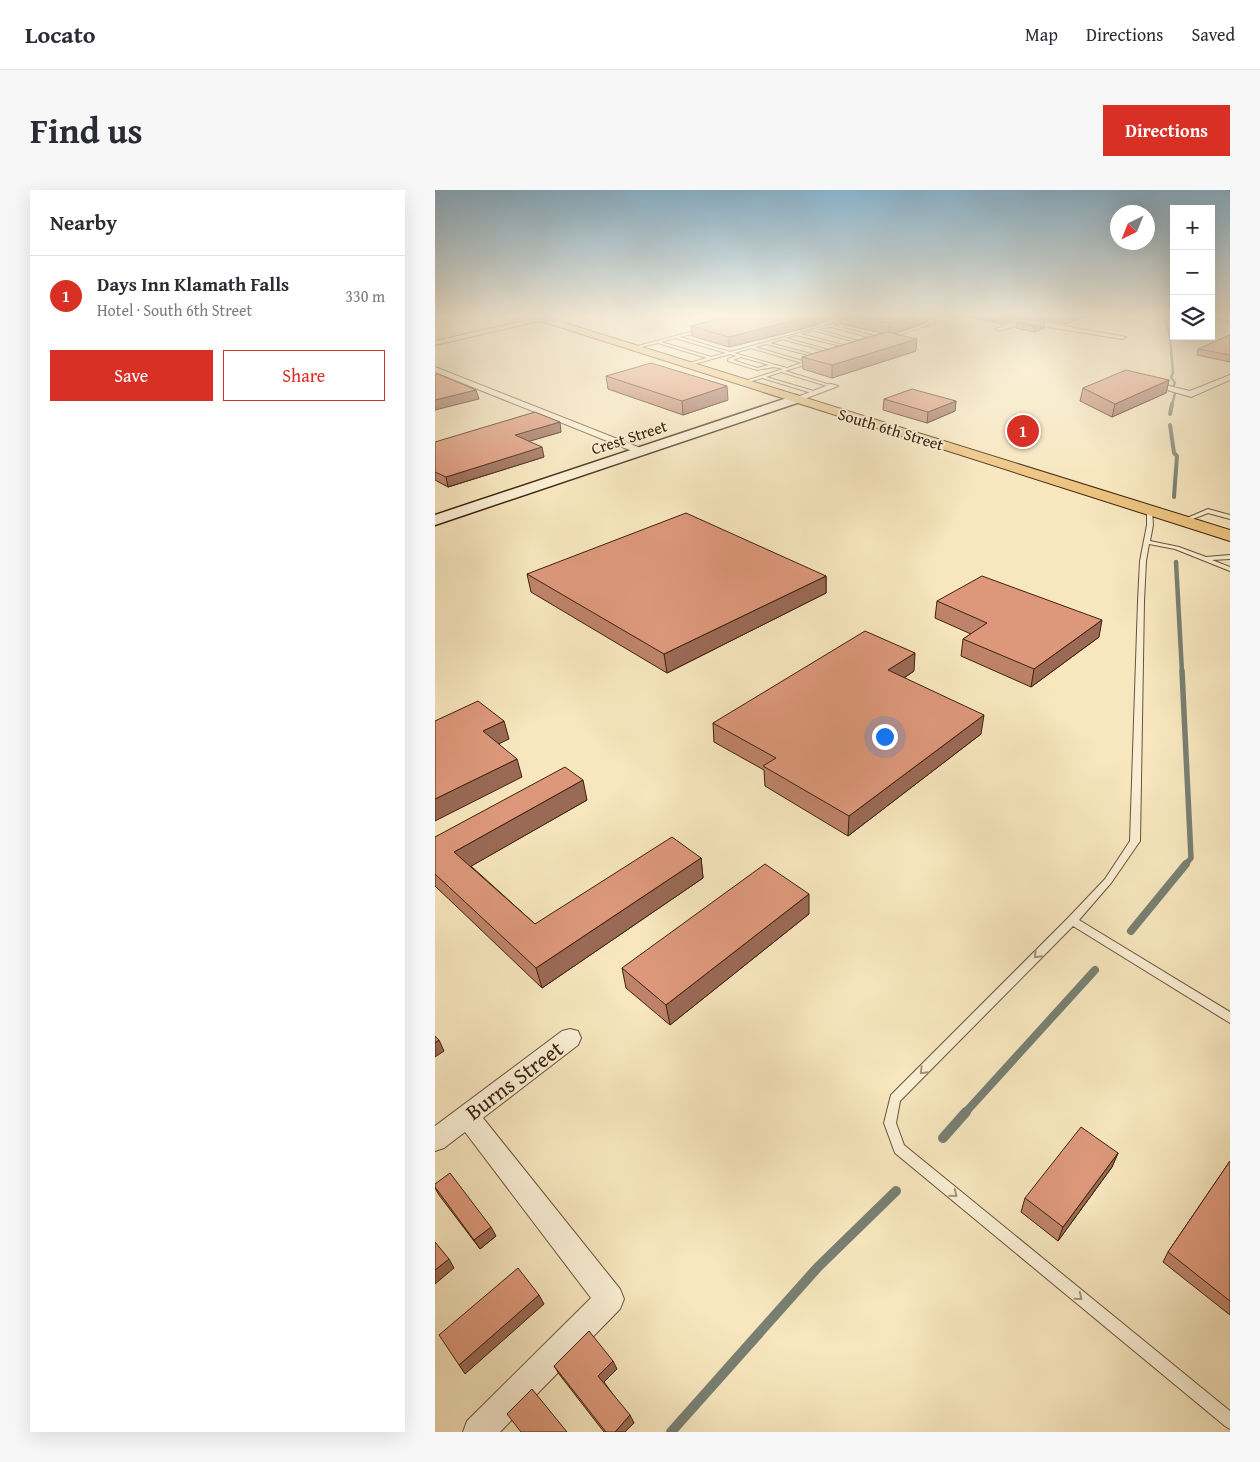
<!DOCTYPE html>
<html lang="en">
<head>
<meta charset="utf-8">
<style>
	:root { --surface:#fff; --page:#f7f7f7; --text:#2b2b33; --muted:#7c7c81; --line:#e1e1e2; --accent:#d93025 }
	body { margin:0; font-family:"Gentium Book Plus",serif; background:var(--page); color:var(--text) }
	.controls { position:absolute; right:15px; top:15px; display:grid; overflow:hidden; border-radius:0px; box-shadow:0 5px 20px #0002 }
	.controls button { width:45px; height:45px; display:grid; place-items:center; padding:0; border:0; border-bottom:1px solid var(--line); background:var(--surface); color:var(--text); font:25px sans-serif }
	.compass { position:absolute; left:675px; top:15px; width:45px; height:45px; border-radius:50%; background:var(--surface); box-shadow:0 5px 20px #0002; rotate:223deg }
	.you { position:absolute; left:449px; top:546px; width:18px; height:18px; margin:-12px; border:4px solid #fff; border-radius:50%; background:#1a73e8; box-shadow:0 0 0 8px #1a73e833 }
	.badge { display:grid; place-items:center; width:32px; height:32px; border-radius:50%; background:var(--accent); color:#fff; font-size:16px; font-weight:700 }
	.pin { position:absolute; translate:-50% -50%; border:2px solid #fff; box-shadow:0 1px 5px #0006 }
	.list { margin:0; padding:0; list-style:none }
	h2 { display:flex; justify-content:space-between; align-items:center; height:65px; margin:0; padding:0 20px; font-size:21px }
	h2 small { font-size:16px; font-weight:400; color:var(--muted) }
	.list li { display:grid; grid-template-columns:32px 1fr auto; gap:15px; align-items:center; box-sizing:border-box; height:80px; padding:0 20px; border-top:1px solid var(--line) }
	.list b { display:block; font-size:19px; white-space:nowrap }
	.list p { margin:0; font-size:16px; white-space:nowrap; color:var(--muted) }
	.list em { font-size:16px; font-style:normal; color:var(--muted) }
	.actions { display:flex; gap:10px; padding:15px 20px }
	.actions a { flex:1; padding:11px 0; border:1px solid var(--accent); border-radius:0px; text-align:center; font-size:18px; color:var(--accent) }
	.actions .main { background:var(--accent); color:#fff }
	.icon { flex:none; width:28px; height:28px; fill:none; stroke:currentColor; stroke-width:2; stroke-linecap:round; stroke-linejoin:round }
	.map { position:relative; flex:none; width:795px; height:1242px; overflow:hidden; border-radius:0px }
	header { display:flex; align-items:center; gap:30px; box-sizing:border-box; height:70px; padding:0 25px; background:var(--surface); border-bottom:1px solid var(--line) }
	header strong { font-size:24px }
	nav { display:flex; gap:28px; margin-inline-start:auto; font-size:18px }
	.intro { display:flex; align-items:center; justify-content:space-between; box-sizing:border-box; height:120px; padding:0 30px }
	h1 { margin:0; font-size:35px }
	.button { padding:12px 22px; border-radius:0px; background:var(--accent); color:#fff; font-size:18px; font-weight:700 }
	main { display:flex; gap:30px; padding:0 30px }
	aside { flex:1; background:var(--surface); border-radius:0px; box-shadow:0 5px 20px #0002 }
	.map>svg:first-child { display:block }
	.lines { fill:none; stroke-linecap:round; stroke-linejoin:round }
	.stream-far5 { stroke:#788073; stroke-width:2.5 }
	.stream-far4 { stroke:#788073; stroke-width:4 }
	.stream-far3 { stroke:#788073; stroke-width:4.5 }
	.stream-far2 { stroke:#788073; stroke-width:5.5 }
	.stream-far1 { stroke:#788073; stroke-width:8 }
	.stream { stroke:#788073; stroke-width:10 }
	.lane-casing { stroke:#6c5338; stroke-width:2 }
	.street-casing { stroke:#6c5338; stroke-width:2 }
	.secondary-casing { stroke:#3e220b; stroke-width:3 }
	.primary-casing { stroke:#3e220b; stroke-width:2 }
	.lane { fill:#faefd5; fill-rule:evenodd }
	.street { fill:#faefd5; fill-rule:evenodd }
	.secondary { fill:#faefd5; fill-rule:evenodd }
	.primary { fill:#ecc37f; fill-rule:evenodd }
	.wall { fill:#be836a; stroke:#3e220b }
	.shaded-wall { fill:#9b6a56; stroke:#3e220b }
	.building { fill:#dd987b; stroke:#3e220b }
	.oneway { stroke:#a5937a }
	.labels { text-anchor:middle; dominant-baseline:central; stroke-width:4; stroke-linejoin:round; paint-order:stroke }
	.far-street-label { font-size:16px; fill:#3e220b; stroke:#faefd5 }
	.near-street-label { font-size:22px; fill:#3e220b; stroke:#faefd5 }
</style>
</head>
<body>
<header>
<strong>Locato</strong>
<nav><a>Map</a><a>Directions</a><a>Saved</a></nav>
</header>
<div class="intro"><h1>Find us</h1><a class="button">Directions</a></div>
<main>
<aside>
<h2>Nearby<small></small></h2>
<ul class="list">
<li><span class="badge">1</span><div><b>Days Inn Klamath Falls</b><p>Hotel · South 6th Street</p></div><em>330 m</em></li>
</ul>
<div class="actions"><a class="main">Save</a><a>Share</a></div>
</aside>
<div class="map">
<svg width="795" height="1242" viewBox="0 0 795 1242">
	<rect width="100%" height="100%" fill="#f7e6be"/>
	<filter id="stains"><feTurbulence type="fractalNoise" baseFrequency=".004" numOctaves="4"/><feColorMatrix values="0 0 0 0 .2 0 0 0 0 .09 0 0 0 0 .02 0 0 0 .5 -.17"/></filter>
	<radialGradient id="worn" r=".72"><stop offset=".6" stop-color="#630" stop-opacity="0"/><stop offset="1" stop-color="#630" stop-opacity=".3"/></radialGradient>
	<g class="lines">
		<path class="stream-far5" d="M 729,124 L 735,147 L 738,183 L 736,187 L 740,193 L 738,197
			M 737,215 L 740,203"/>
		<path class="stream-far4" d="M 735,224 L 737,214
			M 735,235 L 739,263 L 742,266 L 739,307"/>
		<path class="stream-far3" d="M 741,372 L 747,482"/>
		<path class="stream-far2" d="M 747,481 L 756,668 L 750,675"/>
		<path class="stream-far1" d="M 696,741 L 751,674
			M 530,923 L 660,780"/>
		<path class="stream" d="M 508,948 L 531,922
			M 236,1242 L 383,1077 L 461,1001"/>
		<g class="lane-casing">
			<path id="lane" d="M 399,124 L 405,124 L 394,128 L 392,127 Z
				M 424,124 L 430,124 L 398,135 L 443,147 L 446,149 L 444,152 L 442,152 L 441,149 L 396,137 L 381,139 L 434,154 L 432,155 L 377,140 L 366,144 L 420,158 L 418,159 L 361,145 L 351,148 L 404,163 L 402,164 L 347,149 L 335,153 L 387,167 L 385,168 L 331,154 L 320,157 L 371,172 L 379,170 L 379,172 L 350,181 L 399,196 L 399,198 L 346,182 L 331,187 L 382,202 L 380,204 L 327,188 L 307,194 L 307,192 L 348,179 L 339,177 L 322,180 L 293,171 L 293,169 L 302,166 L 295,164 L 252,176 L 251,174 L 272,168 L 223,153 L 197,159 L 195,158 L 267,139 L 268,141 L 245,147 L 295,162 L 393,135 ZM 240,148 L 291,163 L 276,167 L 226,152 ZM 316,158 L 367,173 L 352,178 L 299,163 ZM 306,167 L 334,175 L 322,178 L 298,170 Z
				M 479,124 L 484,124 L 501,132 L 453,149 L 453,147 L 496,132 Z
				M 712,319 L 717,320 L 718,335 L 715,351 L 744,357 L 771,367 L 795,365 L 795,369 L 777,370 L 795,377 L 795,381 L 740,359 L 714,354 L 711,371 L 709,411 L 705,651 L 676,693 L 644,730 L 795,822 L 795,833 L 638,736 L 465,911 L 461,933 L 469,955 L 795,1221 L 795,1239 L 790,1236 L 460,963 L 449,933 L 456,905 L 633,728 L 670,689 L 695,651 L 703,411 L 705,371 L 712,335 Z
				M 773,319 L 795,325 L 795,329 L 773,323 L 750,332 L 745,331 Z"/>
		</g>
		<g class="street-casing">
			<path id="street" d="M 599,125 L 602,127 L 597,130 L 691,147 L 687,149 L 589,133 L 564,141 L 560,139 Z
				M 106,127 L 108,130 L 0,155 L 0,151 Z
				M 0,177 L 208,259 L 210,261 L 202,263 L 0,182 Z
				M 795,185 L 795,190 L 756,207 L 705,192 L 709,190 L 755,201 Z
				M 396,194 L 403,196 L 364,211 L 357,209 Z
				M 135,839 L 143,841 L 146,848 L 143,855 L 48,928 L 185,1099 L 189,1109 L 185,1119 L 65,1242 L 28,1242 L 32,1231 L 156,1108 L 30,942 L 9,958 L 0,961 L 0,936 L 127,841 Z"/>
		</g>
		<g class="secondary-casing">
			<path id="secondary" d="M 776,124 L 795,125 L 795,131 L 776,127 Z
				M 361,205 L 367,209 L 365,212 L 0,335 L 0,325 Z"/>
		</g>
		<g class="primary-casing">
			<path id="primary" d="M 84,124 L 101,124 L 795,340 L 795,351 Z"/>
		</g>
		<use href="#lane" class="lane"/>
		<use href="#street" class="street"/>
		<use href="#secondary" class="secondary"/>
		<use href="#primary" class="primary"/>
	</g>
	<path class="wall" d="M 303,124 L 393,124 L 393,130 L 379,136 L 294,157 L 257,146 L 256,136 Z
		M 406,124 L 492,124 L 491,132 L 459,143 L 481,161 L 397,188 L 368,179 L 367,167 L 447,143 L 406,134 Z
		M 522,124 L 596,124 L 567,134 Z
		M 600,124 L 658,124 L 631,134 L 602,129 L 603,126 Z
		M 716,124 L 739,124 L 739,128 Z
		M 582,132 L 610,132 L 609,138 L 599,142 L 581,138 Z
		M 795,145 L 795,172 L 762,165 L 763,159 Z
		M 171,186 L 293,210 L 248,225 L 173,199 Z
		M 734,190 L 731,203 L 677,227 L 645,211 L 648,198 Z
		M 449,209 L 521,211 L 520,221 L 492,233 L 448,220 Z
		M 126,242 L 93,251 L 109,267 L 13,297 L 0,290 L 0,252 Z
		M 92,384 L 391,386 L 391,403 L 232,483 L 96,402 Z
		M 502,411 L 664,447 L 596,497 L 526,466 L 528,449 L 536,444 L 500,428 Z
		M 479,481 L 469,488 L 546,544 L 413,646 L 330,596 L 329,580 L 279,552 L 278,533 Z
		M 152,610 L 36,676 L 100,734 L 266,668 L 268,688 L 107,798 L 0,696 L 0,647 Z
		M 374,724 L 235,835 L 191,798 L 187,778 Z
		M 683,963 L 677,977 L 623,1051 L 586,1022 L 590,1008 Z
		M 795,971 L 795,1125 L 728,1072 L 733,1062 Z
		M 0,998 L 61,1046 L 45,1059 L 4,1005 Z
		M 119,1176 L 182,1179 L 169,1192 L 199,1233 L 190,1242 L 169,1242 L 124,1184 Z"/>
	<path class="shaded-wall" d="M 383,124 L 393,124 L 393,130 L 379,136 L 294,157 L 294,147 Z
		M 481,124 L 492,124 L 491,132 L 454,145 L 454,133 Z
		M 580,124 L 596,124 L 567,134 L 568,128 Z
		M 642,124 L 658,124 L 631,134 L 632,128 Z
		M 610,132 L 609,138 L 599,142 L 599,136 Z
		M 482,149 L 481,161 L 397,188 L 397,175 Z
		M 734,190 L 731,203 L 677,227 L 680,214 Z
		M 292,196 L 293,210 L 248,225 L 247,211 Z
		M 41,200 L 44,209 L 0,220 L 0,210 Z
		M 521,211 L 520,221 L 492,233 L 493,222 Z
		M 125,232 L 126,242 L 82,255 L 80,245 Z
		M 107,257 L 109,267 L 13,297 L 11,287 Z
		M 391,386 L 391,403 L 232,483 L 229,464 Z
		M 667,430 L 664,447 L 596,497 L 599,479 Z
		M 480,463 L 479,481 L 452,499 L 453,480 Z
		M 549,525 L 546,544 L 413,646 L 414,626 Z
		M 69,531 L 74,549 L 53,559 L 48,541 Z
		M 82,569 L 87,587 L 0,631 L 0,609 Z
		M 148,590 L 152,610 L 26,682 L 19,662 Z
		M 266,668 L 268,688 L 107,798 L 101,778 Z
		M 374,704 L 374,724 L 235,835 L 231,815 Z
		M 4,850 L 9,861 L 0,867 L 0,853 Z
		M 683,963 L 677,977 L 623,1051 L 628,1037 Z
		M 56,1037 L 61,1046 L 45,1059 L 39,1050 Z
		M 14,1069 L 19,1078 L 0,1094 L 0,1080 Z
		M 104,1105 L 109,1114 L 30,1184 L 24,1175 Z
		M 178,1171 L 182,1179 L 167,1194 L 163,1186 Z
		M 195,1225 L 199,1233 L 190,1242 L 180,1242 Z"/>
	<path class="building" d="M 303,124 L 383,124 L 294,147 L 256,136 Z
		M 412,124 L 481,124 L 454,133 Z
		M 549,124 L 580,124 L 568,128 Z
		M 610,124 L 642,124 L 632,128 Z
		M 590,129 L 610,132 L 599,136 L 582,132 Z
		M 452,142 L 482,149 L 397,175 L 367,167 Z
		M 795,145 L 795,165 L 763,159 Z
		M 216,173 L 292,196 L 247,211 L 171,186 Z
		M 691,180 L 734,190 L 680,214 L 648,198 Z
		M 3,184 L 41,200 L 0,210 L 0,185 Z
		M 477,199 L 521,211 L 493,222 L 449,209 Z
		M 100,222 L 125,232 L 80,245 L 107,257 L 11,287 L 0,282 L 0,252 Z
		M 251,323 L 391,386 L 229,464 L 92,384 Z
		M 547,386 L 667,430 L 599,479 L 528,449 L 552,433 L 502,411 Z
		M 430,441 L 480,463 L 453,480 L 549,525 L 414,626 L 328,576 L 341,568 L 278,533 Z
		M 43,511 L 69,531 L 48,541 L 82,569 L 0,609 L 0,531 Z
		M 130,577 L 148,590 L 19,662 L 100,734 L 237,647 L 266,668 L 101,778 L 0,684 L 0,647 Z
		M 330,674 L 374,704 L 231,815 L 187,778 Z
		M 0,846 L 4,850 L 0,853 Z
		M 646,937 L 683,963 L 628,1037 L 590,1008 Z
		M 795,971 L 795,1111 L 733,1062 Z
		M 15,983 L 56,1037 L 39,1050 L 0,997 L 0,994 Z
		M 0,1052 L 14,1069 L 0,1080 Z
		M 83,1078 L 104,1105 L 24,1175 L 4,1145 Z
		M 154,1141 L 178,1171 L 163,1186 L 195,1225 L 180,1242 L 171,1242 L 119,1176 Z
		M 97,1199 L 132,1242 L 86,1242 L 72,1224 Z"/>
	<defs><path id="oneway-chevron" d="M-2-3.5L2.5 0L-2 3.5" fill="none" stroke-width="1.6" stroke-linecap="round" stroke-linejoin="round" transform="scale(1.25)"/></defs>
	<g class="oneway">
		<use href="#oneway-chevron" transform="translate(602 765) rotate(135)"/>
		<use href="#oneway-chevron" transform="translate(488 881) rotate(135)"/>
		<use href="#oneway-chevron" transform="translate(519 1004) rotate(39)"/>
		<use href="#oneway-chevron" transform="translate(644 1107) rotate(39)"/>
	</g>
	<linearGradient id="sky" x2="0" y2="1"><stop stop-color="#8ab8d5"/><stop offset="0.42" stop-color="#fbf4e2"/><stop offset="1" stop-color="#fbf4e2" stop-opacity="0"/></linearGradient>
	<rect width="795" height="298" fill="url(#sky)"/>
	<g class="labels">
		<g class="far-street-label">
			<text transform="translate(456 239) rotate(17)">South 6th Street</text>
			<text transform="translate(194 247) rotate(-18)">Crest Street</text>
		</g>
		<g class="near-street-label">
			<text transform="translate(79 890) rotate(-37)">Burns Street</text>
		</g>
	</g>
	<rect width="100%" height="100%" filter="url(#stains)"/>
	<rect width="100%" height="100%" fill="url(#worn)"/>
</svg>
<div class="controls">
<button>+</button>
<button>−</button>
<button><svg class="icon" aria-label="layers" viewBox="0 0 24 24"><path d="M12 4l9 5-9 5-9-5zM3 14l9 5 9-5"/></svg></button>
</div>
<svg class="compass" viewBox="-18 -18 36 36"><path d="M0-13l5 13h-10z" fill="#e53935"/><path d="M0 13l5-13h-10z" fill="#7c7c81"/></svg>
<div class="you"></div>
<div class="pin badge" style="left:588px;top:241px">1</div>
</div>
</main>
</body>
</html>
